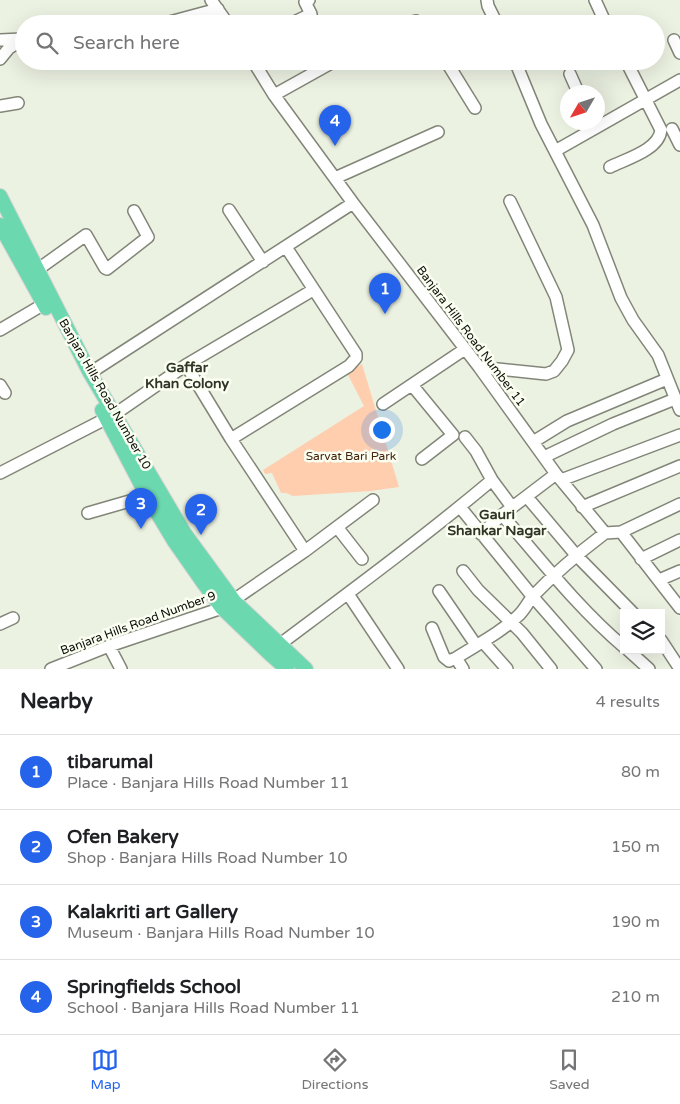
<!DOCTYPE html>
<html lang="en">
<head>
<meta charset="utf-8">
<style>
	:root { --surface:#fff; --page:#f2f2f2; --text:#202124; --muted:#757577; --line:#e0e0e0; --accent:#2563eb }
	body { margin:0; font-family:"Varela Round",sans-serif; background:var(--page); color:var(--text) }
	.controls { position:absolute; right:15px; bottom:15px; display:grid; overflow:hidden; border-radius:0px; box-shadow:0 5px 20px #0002 }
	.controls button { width:45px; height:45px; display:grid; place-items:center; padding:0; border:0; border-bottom:1px solid var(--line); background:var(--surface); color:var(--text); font:25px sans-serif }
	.compass { position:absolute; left:560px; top:85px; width:45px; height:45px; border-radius:50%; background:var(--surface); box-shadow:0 5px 20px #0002; rotate:231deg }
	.you { position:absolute; left:381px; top:429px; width:18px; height:18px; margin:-12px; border:4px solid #fff; border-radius:50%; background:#1a73e8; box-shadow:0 0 0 8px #1a73e833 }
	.badge { display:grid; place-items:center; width:32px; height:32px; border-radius:50%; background:var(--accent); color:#fff; font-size:16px; font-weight:700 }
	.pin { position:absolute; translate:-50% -41px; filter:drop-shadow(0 1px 2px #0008) }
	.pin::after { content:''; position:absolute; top:26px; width:18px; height:15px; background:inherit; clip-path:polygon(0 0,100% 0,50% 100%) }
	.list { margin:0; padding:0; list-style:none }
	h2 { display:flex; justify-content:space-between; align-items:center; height:65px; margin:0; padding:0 20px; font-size:21px }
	h2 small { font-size:16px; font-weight:400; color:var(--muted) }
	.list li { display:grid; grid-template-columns:32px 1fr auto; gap:15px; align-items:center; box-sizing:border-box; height:75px; padding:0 20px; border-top:1px solid var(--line) }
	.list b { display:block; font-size:19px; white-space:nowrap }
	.list p { margin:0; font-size:16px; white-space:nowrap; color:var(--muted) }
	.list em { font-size:16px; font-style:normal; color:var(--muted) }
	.icon { flex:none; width:28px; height:28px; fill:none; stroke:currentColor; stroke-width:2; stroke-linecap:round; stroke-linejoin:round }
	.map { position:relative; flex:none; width:680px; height:669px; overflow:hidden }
	.search { position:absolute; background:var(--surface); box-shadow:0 5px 20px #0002; left:15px; right:15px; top:15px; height:55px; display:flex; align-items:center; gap:12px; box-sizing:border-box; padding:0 18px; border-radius:28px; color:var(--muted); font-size:19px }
	.sheet { height:365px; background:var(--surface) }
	nav { display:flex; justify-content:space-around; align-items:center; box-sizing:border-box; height:70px; border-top:1px solid var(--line); background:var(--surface); font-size:14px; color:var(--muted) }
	nav a { display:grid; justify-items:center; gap:2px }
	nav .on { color:var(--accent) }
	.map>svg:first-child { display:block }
	.green { fill:#feceaf }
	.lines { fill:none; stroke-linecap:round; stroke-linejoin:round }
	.minor-casing { stroke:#818678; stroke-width:14 }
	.major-casing { stroke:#d3d3d3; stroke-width:16 }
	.minor { stroke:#fff; stroke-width:11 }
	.major { stroke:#6cd8af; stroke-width:14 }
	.labels { text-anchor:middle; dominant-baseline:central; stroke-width:5; stroke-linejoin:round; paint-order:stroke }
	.street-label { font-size:12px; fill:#0b0d08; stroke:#fafff2 }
	.park-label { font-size:12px; fill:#44240c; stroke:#fafff2 }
	.neighbourhood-label { font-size:14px; font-weight:bold; fill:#303428; stroke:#fafff2 }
</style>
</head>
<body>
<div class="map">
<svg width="680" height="669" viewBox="0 0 680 669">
	<rect width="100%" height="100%" fill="#ecf2e2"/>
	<path class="green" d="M 362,364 L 399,487 L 371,491 L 293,496 L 286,493 L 281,493 L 272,473 L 265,474 L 263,470 L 364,406 L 347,373 Z"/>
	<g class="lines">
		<g class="minor-casing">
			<path id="minor" d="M 211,0 L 228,24
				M 487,0 L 488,6 L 497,24
				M 595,0 L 606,24
				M 162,24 L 218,9
				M 290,24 L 311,14 L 305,2 L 309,0
				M 406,24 L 416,21 L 420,24
				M 0,40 L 22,39
				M 674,40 L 680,53
				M 0,59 L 9,48 L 23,39
				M 253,61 L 274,95 L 353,203 L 479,367 L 556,474 L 605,533 L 621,532 L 680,608
				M 446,61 L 475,108
				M 515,61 L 541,124 L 593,225 L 621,298 L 633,320 L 658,355 L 680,410
				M 570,74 L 578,92
				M 274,95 L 335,61
				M 0,106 L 18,103
				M 672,129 L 680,145
				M 555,151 L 680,80
				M 610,167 C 626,159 659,150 661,130 L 626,61
				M 335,178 L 438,132
				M 229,210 L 263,262
				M 37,270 L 86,235 L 105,268 L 107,269 L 148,237 L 134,211
				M 0,330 L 44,304
				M 186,365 L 231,439 L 305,551
				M 479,367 L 546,374 L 554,371 L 562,361 L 568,350 L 556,297 L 510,201
				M 90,373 L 353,203
				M 0,385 L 5,393
				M 412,385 L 453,435 L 422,459
				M 383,404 L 465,349
				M 465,437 L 476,451 L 492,480 L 512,507
				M 231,439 L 349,366 L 356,358 L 356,354 L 286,247
				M 533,442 L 567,421 L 667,379
				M 544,457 L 613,424 L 675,399
				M 0,473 L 115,414 L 186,365 L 313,290
				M 561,480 L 680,435
				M 527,497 L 576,555 L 633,613
				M 460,507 L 533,597 L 596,669
				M 582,507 L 680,466
				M 88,513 L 147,496
				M 502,515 C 541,560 578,608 624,647
				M 337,527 L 362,559
				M 621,532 L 680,504
				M 481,534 L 502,515 L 556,474
				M 641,559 L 680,540
				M 463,571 L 478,590 L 522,633 L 551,669
				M 659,580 L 680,571
				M 439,591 L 476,645
				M 348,594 L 398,669
				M 0,624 L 13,618
				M 432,628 L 444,657 L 449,661 L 456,658
				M 661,640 L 680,669
				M 483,642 L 507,669
				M 279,645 C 351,591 423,538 492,480
				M 109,646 L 121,669
				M 628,650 L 649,669
				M 51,669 L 109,646 L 222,608 L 305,551 L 373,500
				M 463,669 L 456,658 C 478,644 500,633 519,615 C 525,609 528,602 533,596 C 555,573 580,552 605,533"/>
		</g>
		<g class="major-casing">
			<path id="major" d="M 0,196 L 90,373 L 185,534 L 234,601 L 306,669
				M 0,225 L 46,308
				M 102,410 L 147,496 L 174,541 L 202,581 L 222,608 L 271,655 L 287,669"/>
		</g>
		<use href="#minor" class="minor"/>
		<use href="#major" class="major"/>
	</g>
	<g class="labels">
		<g class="street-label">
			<text transform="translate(471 336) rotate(53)">Banjara Hills Road Number 11</text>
			<text transform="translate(105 394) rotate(60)">Banjara Hills Road Number 10</text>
			<text transform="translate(138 623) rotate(-20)">Banjara Hills Road Number 9</text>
		</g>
		<g class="park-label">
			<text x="351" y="456">Sarvat Bari Park</text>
		</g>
		<g class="neighbourhood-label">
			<text x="187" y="367">Gaffar<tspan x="187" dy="16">Khan Colony</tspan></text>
			<text x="497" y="514">Gauri<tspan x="497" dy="16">Shankar Nagar</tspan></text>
		</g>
	</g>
</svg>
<div class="controls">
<button><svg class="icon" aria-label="layers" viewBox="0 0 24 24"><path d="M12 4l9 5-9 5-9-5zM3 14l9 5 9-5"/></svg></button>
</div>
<svg class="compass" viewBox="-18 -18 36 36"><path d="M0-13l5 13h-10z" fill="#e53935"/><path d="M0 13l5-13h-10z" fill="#757577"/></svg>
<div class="you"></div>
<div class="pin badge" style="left:385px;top:314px">1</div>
<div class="pin badge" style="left:201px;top:535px">2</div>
<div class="pin badge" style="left:141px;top:529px">3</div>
<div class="pin badge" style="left:335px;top:146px">4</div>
<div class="search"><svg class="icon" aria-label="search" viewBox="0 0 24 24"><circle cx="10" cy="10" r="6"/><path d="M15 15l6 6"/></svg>Search here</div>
</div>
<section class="sheet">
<h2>Nearby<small>4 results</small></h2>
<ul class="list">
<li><span class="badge">1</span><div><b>tibarumal</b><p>Place · Banjara Hills Road Number 11</p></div><em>80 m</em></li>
<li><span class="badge">2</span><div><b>Ofen Bakery</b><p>Shop · Banjara Hills Road Number 10</p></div><em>150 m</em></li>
<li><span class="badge">3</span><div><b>Kalakriti art Gallery</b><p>Museum · Banjara Hills Road Number 10</p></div><em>190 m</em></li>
<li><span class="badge">4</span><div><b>Springfields School</b><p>School · Banjara Hills Road Number 11</p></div><em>210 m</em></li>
</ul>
</section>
<nav>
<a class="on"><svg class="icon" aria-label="map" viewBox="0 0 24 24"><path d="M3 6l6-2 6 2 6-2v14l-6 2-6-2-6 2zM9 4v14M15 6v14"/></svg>Map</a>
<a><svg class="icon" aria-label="directions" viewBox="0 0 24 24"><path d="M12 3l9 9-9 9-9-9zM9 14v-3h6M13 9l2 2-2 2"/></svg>Directions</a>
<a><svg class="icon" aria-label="saved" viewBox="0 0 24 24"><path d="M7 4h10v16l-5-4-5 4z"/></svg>Saved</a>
</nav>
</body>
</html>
